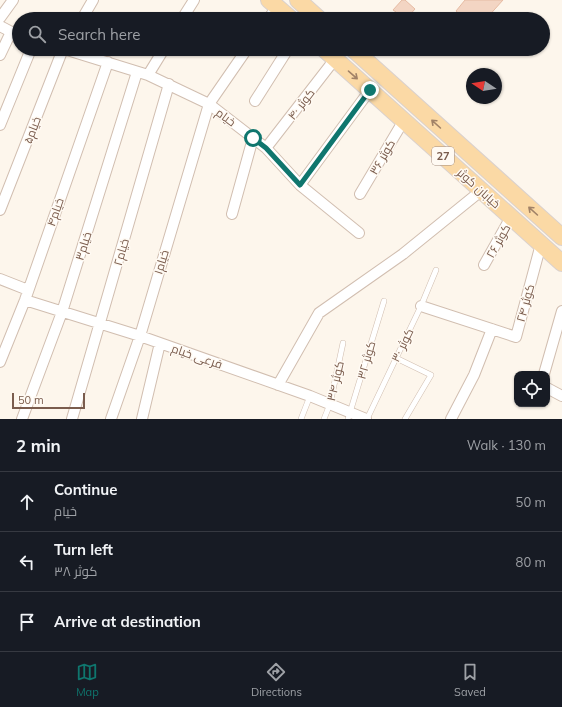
<!DOCTYPE html>
<html lang="en">
<head>
<meta charset="utf-8">
<style>
	:root { --surface:#171b24; --page:#242831; --text:#f1f3f6; --muted:#9ea1a6; --line:#363941; --accent:#0f766e }
	body { margin:0; font-family:Mulish,Cairo,sans-serif; background:var(--page); color:var(--text) }
	.controls { position:absolute; right:12px; bottom:12px; display:grid; overflow:hidden; border-radius:8px; box-shadow:0 1px 3px #0004 }
	.controls button { width:36px; height:36px; display:grid; place-items:center; padding:0; border:0; border-bottom:1px solid var(--line); background:var(--surface); color:var(--text); font:20px sans-serif }
	.compass { position:absolute; left:466px; top:68px; width:36px; height:36px; border-radius:50%; background:var(--surface); box-shadow:0 1px 3px #0004; rotate:282deg }
	.scale { position:absolute; left:12px; bottom:10px; width:73px; box-sizing:border-box; padding-left:4px; border:2px solid #7a5c4d; border-top:0; font-size:11px; line-height:14px; white-space:nowrap; color:#7a5c4d; -webkit-text-stroke:3px #fffaf3; paint-order:stroke }
	.stop { position:absolute; width:12px; height:12px; margin:-9px; border:3px solid #0f766e; border-radius:50%; background:#fff }
	.stop.end { background:#0f766e; border-color:#fff; box-shadow:0 1px 4px #0008 }
	.list { margin:0; padding:0; list-style:none }
	h2 { display:flex; justify-content:space-between; align-items:center; height:52px; margin:0; padding:0 16px; font-size:17px }
	h2 small { font-size:13px; font-weight:400; color:var(--muted) }
	.list li { display:grid; grid-template-columns:26px 1fr auto; gap:12px; align-items:center; box-sizing:border-box; height:60px; padding:0 16px; border-top:1px solid var(--line) }
	.list b { display:block; font-size:15px; white-space:nowrap }
	.list p { margin:0; font-size:13px; white-space:nowrap; color:var(--muted) }
	.list em { font-size:13px; font-style:normal; color:var(--muted) }
	.icon { flex:none; width:22px; height:22px; fill:none; stroke:currentColor; stroke-width:2; stroke-linecap:round; stroke-linejoin:round }
	.map { position:relative; flex:none; width:562px; height:419px; overflow:hidden }
	.search { position:absolute; background:var(--surface); box-shadow:0 1px 3px #0004; left:12px; right:12px; top:12px; height:44px; display:flex; align-items:center; gap:10px; box-sizing:border-box; padding:0 14px; border-radius:22px; color:var(--muted); font-size:15px }
	.sheet { height:232px; background:var(--surface) }
	nav { display:flex; justify-content:space-around; align-items:center; box-sizing:border-box; height:56px; border-top:1px solid var(--line); background:var(--surface); font-size:11px; color:var(--muted) }
	nav a { display:grid; justify-items:center; gap:2px }
	nav .on { color:var(--accent) }
	.map>svg:first-child { display:block }
	.building { fill:#f3d5c3; stroke:#e6bba3 }
	.lines { fill:none; stroke-linecap:round; stroke-linejoin:round }
	.service-casing { stroke:#d1beb0; stroke-width:6 }
	.minor-casing { stroke:#d1beb0; stroke-width:12 }
	.primary-casing { stroke:#dad1cd; stroke-width:18 }
	.service { stroke:#fff; stroke-width:5 }
	.minor { stroke:#fff; stroke-width:10 }
	.primary { stroke:#fbd9a5; stroke-width:16 }
	.oneway { stroke:#a18267 }
	.route { stroke:#0f766e; stroke-width:5 }
	.labels { text-anchor:middle; dominant-baseline:central; stroke-width:3; stroke-linejoin:round; paint-order:stroke }
	.shield { fill:#fffaf3; stroke:#a28b7f; stroke-width:1 }
	.shield-label { font-size:11px; font-weight:bold; fill:#7a5c4d }
	.street-label { font-size:12px; fill:#7a5c4d; stroke:#fffaf3 }
</style>
</head>
<body>
<div class="map">
<svg width="562" height="419" viewBox="0 0 562 419">
	<rect width="100%" height="100%" fill="#fdf6ec"/>
	<path class="building" d="M 402,0 L 405,0 L 415,9 L 406,19 L 390,19 L 396,12 L 393,10 Z
		M 465,0 L 503,0 L 486,19 L 465,19 L 456,11 Z"/>
	<g class="lines">
		<g class="service-casing">
			<path id="service" d="M 396,358 L 431,375 L 405,419
				M 301,419 L 310,396
				M 324,419 L 330,404 L 343,343
				M 348,419 L 384,301
				M 367,419 L 421,306 L 436,270"/>
		</g>
		<g class="minor-casing">
			<path id="minor" d="M 0,18 L 13,0
				M 82,19 L 93,0
				M 182,19 L 194,0
				M 268,19 L 277,7
				M 0,26 L 19,36
				M 64,49 L 148,75 L 209,104 L 266,148 L 300,185 L 359,233
				M 0,55 L 11,32
				M 148,75 L 164,49
				M 255,101 L 288,49
				M 0,125 L 31,49
				M 266,148 L 335,59
				M 300,185 L 370,90
				M 360,194 L 404,120
				M 0,210 L 63,49
				M 232,214 L 253,138
				M 484,265 L 511,217
				M 0,279 L 28,290
				M 25,300 L 140,336 L 310,396 L 366,419
				M 421,306 L 516,337 L 541,244
				M 0,362 L 25,300 L 108,62
				M 544,374 L 562,311
				M 278,385 L 319,313 L 403,254 L 482,190
				M 547,388 L 562,396
				M 22,419 L 62,312 L 137,72
				M 72,419 L 169,84
				M 111,419 L 140,336 L 209,104 L 247,49
				M 142,419 L 160,343
				M 451,419 L 474,375 L 492,329"/>
		</g>
		<g class="primary-casing">
			<path id="primary" d="M 269,0 L 291,19
				M 298,0 L 319,19
				M 324,49 L 562,263
				M 353,49 L 562,237"/>
		</g>
		<use href="#service" class="service"/>
		<use href="#minor" class="minor"/>
		<use href="#primary" class="primary"/>
	</g>
	<defs><path id="oneway-shaft" d="M-6 0H5M1.5-3L5.5 0L1.5 3" fill="none" stroke-width="1.6" stroke-linecap="round" stroke-linejoin="round"/></defs>
	<g class="oneway">
		<use href="#oneway-shaft" transform="translate(353 75) rotate(41)"/>
		<use href="#oneway-shaft" transform="translate(436 124) rotate(-138)"/>
		<use href="#oneway-shaft" transform="translate(533 211) rotate(-138)"/>
	</g>
	<g class="lines">
		<path class="route" d="M 253,138 L 266,148 L 300,185 L 370,90"/>
	</g>
	<g class="labels">
		<rect class="shield" x="432" y="147" width="22" height="18" rx="3"/>
		<g class="shield-label">
			<text x="443" y="156">27</text>
		</g>
		<g class="street-label">
			<text transform="translate(301 104) rotate(-52)">کوثر ۴۰</text>
			<text transform="translate(226 117) rotate(37)">خیام</text>
			<text transform="translate(32 130) rotate(-69)">خیام۵</text>
			<text transform="translate(382 157) rotate(-60)">کوثر ۳۶</text>
			<text transform="translate(479 188) rotate(42)">خیابان کوثر</text>
			<text transform="translate(55 212) rotate(-71)">خیام۴</text>
			<text transform="translate(498 241) rotate(-61)">کوثر ۲۶</text>
			<text transform="translate(83 246) rotate(-73)">خیام۳</text>
			<text transform="translate(121 252) rotate(-74)">خیام۲</text>
			<text transform="translate(161 262) rotate(-73)">خیام۱</text>
			<text transform="translate(525 303) rotate(-75)">کوثر ۲۴</text>
			<text transform="translate(402 345) rotate(-64)">کوثر ۳۰</text>
			<text transform="translate(197 356) rotate(19)">فرعی خیام</text>
			<text transform="translate(366 360) rotate(-74)">کوثر ۳۲</text>
			<text transform="translate(335 381) rotate(-77)">کوثر ۳۴</text>
		</g>
	</g>
</svg>
<div class="controls">
<button><svg class="icon" aria-label="locate" viewBox="0 0 24 24"><circle cx="12" cy="12" r="6"/><path d="M12 2v4M12 18v4M2 12h4M18 12h4"/></svg></button>
</div>
<svg class="compass" viewBox="-18 -18 36 36"><path d="M0-13l5 13h-10z" fill="#e53935"/><path d="M0 13l5-13h-10z" fill="#9ea1a6"/></svg>
<div class="scale">50 m</div>
<div class="stop" style="left:253px;top:138px"></div>
<div class="stop end" style="left:370px;top:90px"></div>
<div class="search"><svg class="icon" aria-label="search" viewBox="0 0 24 24"><circle cx="10" cy="10" r="6"/><path d="M15 15l6 6"/></svg>Search here</div>
</div>
<section class="sheet">
<h2>2 min<small>Walk · 130 m</small></h2>
<ul class="list">
<li><svg class="icon" aria-label="ahead" viewBox="0 0 24 24"><path d="M12 20V5M6 11l6-6 6 6"/></svg><div><b>Continue</b><p>خیام</p></div><em>50 m</em></li>
<li><svg class="icon" aria-label="left" viewBox="0 0 24 24"><path d="M17 20v-9H6M10 6l-5 5 5 5"/></svg><div><b>Turn left</b><p>کوثر ۳۸</p></div><em>80 m</em></li>
<li><svg class="icon" aria-label="arrive" viewBox="0 0 24 24"><path d="M6 21V4h12l-3 4 3 4H6"/></svg><div><b>Arrive at destination</b></div></li>
</ul>
</section>
<nav>
<a class="on"><svg class="icon" aria-label="map" viewBox="0 0 24 24"><path d="M3 6l6-2 6 2 6-2v14l-6 2-6-2-6 2zM9 4v14M15 6v14"/></svg>Map</a>
<a><svg class="icon" aria-label="directions" viewBox="0 0 24 24"><path d="M12 3l9 9-9 9-9-9zM9 14v-3h6M13 9l2 2-2 2"/></svg>Directions</a>
<a><svg class="icon" aria-label="saved" viewBox="0 0 24 24"><path d="M7 4h10v16l-5-4-5 4z"/></svg>Saved</a>
</nav>
</body>
</html>
